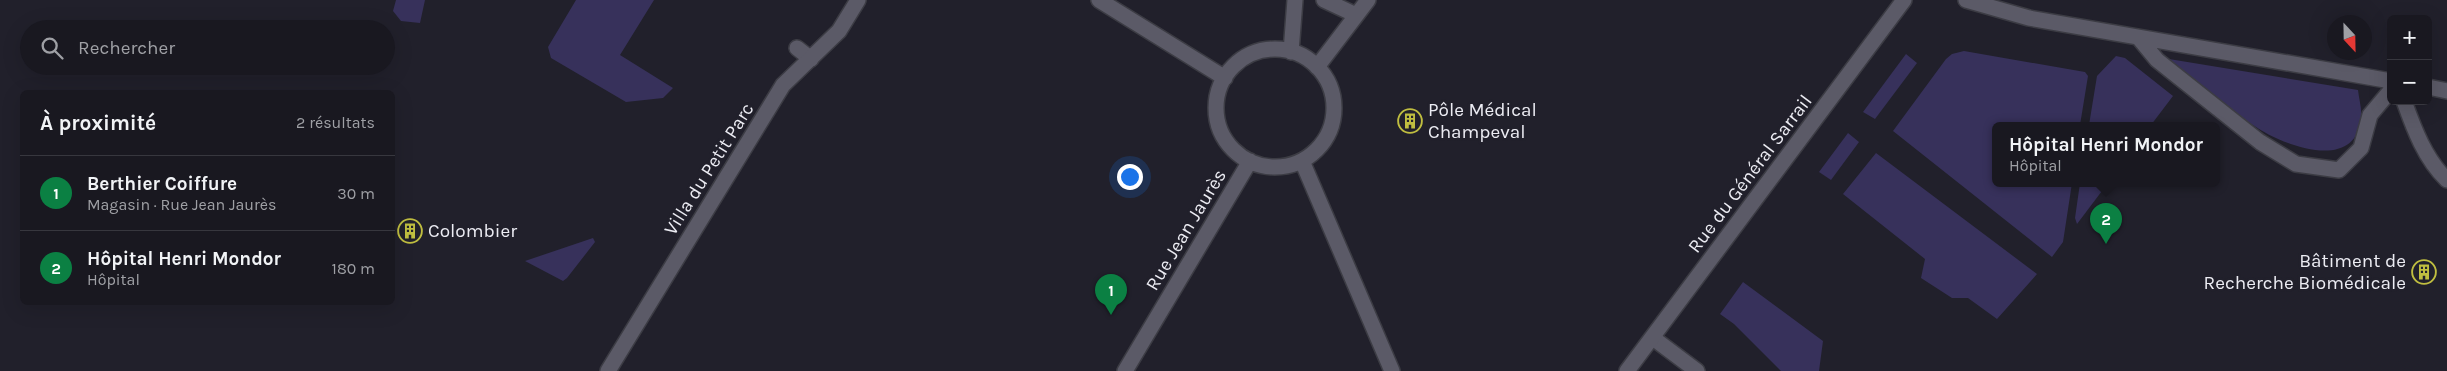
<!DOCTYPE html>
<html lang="fr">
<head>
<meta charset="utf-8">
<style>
	:root { --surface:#191820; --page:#26252d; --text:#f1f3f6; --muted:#9fa0a5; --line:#37373e; --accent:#0b8043 }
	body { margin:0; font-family:Karla,sans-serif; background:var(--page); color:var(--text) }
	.controls { position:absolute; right:15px; top:15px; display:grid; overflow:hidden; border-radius:8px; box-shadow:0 5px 20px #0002 }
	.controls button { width:45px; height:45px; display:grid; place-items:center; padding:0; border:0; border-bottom:1px solid var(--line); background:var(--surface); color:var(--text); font:25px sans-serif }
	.compass { position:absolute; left:2327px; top:15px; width:45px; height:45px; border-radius:50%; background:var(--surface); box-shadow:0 5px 20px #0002; rotate:158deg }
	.you { position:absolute; left:1129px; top:176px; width:18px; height:18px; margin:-12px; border:4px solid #fff; border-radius:50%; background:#1a73e8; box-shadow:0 0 0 8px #1a73e833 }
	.badge { display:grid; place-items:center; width:32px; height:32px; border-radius:50%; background:var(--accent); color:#fff; font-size:16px; font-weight:700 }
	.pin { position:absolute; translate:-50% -41px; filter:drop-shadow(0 1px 2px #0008) }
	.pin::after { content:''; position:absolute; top:26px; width:18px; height:15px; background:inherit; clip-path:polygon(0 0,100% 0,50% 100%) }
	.popup { position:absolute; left:1992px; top:122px; width:228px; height:65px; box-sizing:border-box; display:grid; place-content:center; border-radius:8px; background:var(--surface); filter:drop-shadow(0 1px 4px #0005); font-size:16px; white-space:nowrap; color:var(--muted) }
	.popup b { font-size:19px; color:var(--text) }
	.popup::after { content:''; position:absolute; left:50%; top:100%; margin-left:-10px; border:10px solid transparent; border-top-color:var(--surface) }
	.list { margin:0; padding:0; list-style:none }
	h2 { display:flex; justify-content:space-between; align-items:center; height:65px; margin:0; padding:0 20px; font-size:21px }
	h2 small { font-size:16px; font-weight:400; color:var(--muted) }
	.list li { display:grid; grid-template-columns:32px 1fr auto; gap:15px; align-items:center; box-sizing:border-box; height:75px; padding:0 20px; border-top:1px solid var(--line) }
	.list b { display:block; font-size:19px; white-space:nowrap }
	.list p { margin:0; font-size:16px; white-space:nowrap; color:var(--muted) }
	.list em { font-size:16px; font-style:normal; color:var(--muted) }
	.icon { flex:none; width:28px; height:28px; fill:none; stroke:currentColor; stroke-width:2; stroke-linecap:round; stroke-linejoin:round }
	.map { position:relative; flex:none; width:2447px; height:371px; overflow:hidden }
	.search { position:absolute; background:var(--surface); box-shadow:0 5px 20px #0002; left:20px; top:20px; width:375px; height:55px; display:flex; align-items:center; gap:12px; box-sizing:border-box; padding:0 18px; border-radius:28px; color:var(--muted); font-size:19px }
	.panel { position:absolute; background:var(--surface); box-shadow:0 5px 20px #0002; left:20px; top:90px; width:375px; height:215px; border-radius:8px }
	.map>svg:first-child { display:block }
	.green { fill:#37315b }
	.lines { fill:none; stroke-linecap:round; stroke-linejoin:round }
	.lane-casing { stroke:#3c3c44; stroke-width:18 }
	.street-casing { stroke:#3c3c44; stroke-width:18 }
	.lane { stroke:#5b5a67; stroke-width:15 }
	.street { stroke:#5b5a67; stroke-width:15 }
	.labels { text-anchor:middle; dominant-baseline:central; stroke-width:5; stroke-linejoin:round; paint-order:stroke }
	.poi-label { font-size:19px; fill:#ececf3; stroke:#21202b; text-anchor:start }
	.street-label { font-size:19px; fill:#ececf3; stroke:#21202b }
</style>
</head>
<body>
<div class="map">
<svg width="2447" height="371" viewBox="0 0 2447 371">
	<rect width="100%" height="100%" fill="#21202b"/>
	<path class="green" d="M 396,0 L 425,0 L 420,23 L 401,21 L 393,11 Z
		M 576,0 L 654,0 L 620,55 L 673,88 L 663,98 L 626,102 L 551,58 L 548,47 Z
		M 1964,51 L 2085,72 L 2088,76 L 2080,125 L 1996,125 L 1996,183 L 2072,183 L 2063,242 L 2052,257 L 1893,131 L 1946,59 L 1952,54 Z
		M 1906,54 L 1917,63 L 1875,119 L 1863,112 Z
		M 2116,56 L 2125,58 L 2173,96 L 2151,125 L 2089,125 L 2097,76 Z
		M 2169,59 L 2358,90 C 2359,99 2362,109 2361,117 C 2357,172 2288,147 2259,129 C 2227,109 2198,82 2169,59 Z
		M 1848,133 L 1859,142 L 1831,180 L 1819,172 Z
		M 1876,153 L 2037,274 L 1997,319 L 1968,298 L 1952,298 L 1921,278 L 1925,259 L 1843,194 Z
		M 2080,183 L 2108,183 L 2077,224 L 2075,218 Z
		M 593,238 L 595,242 L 567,278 L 563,281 L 525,261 Z
		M 1743,282 L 1823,341 L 1819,371 L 1781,371 L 1734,324 L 1720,314 Z"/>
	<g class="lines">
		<g class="lane-casing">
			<path id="lane" d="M 1966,0 L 2029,18 L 2391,81
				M 2138,37 L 2157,60 L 2260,142 L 2296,164 L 2339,170 L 2361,148 L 2370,115 L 2391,90
				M 797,48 L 811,59
				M 2428,87 L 2447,91
				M 2404,101 C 2414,129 2425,159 2447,180
				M 1653,338 L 1697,371"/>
		</g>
		<g class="street-casing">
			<path id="street" d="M 1099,0 L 1225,78
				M 1324,0 L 1356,15
				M1216 108a59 59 0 1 1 118 0a59 59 0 1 1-118 0Z
				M 1291,52 L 1295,0
				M 1317,67 L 1368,0
				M 1302,161 L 1392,371
				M 608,371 L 783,85 L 839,31 L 858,0
				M 1125,371 L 1250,161
				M 1627,371 L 1904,0"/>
		</g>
		<use href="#lane" class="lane"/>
		<use href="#street" class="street"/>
	</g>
	<defs>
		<g id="building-ring" transform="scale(1.25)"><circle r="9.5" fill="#21202b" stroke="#c0be40" stroke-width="1.5"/><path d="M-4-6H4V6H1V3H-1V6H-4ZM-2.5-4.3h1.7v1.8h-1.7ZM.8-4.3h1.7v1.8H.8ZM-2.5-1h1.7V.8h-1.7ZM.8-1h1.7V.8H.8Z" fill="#c0be40"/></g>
	</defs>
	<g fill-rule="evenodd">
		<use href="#building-ring" x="1410" y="121"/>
		<use href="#building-ring" x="410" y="231"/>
		<use href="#building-ring" x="2424" y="272"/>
	</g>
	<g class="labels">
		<g class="poi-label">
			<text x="1428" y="110">Pôle Médical<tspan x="1428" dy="22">Champeval</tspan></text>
			<text x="428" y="231">Colombier</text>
			<text x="2406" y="261" text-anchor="end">Bâtiment de<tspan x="2406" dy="22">Recherche Biomédicale</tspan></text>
		</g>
		<g class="street-label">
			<text transform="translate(709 169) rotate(-58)">Villa du Petit Parc</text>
			<text transform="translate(1750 174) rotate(-53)">Rue du Général Sarrail</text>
			<text transform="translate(1186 230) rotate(-59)">Rue Jean Jaurès</text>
		</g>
	</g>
</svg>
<div class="controls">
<button>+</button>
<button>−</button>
</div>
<svg class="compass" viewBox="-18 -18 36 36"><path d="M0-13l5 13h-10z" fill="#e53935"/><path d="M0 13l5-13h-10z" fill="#9fa0a5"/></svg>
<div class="you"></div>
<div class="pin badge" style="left:1111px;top:315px">1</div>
<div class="pin badge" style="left:2106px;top:244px">2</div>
<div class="popup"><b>Hôpital Henri Mondor</b>Hôpital</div>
<div class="search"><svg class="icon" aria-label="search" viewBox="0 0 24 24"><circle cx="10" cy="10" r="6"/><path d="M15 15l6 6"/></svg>Rechercher</div>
<section class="panel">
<h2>À proximité<small>2 résultats</small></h2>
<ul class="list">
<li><span class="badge">1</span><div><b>Berthier Coiffure</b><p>Magasin · Rue Jean Jaurès</p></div><em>30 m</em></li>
<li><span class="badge">2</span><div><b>Hôpital Henri Mondor</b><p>Hôpital</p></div><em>180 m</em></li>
</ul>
</section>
</div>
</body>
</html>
